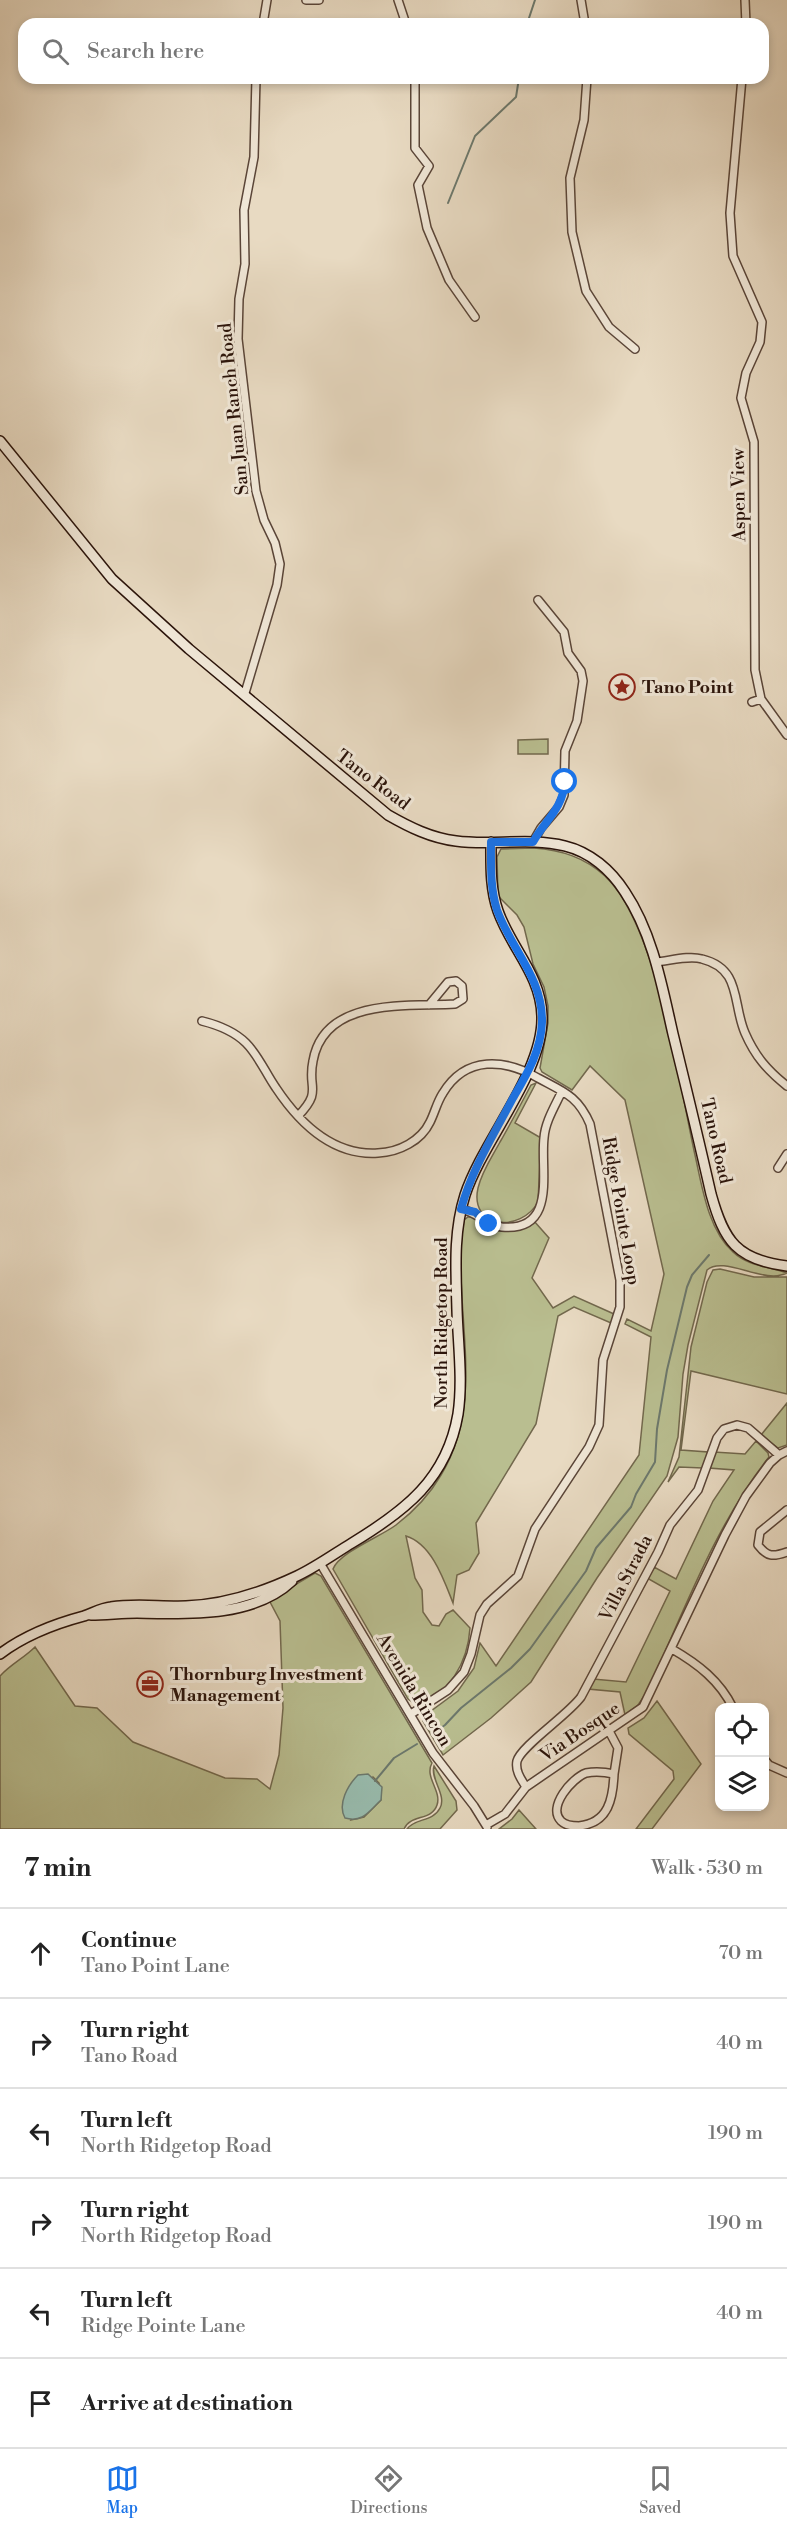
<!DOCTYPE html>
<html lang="en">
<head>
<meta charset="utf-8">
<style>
	:root { --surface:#fff; --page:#f6f6f6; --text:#222; --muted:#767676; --line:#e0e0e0; --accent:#1a73e8 }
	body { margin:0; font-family:"Libre Bodoni",serif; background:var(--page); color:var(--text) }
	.controls { position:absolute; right:18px; bottom:18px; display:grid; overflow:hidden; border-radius:12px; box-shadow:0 3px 9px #0003 }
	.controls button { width:54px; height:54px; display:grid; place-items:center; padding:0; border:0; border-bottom:2px solid var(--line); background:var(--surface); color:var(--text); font:30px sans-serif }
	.stop { position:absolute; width:18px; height:18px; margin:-14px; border:4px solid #1a73e8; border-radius:50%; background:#fff }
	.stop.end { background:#1a73e8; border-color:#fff; box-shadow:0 2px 6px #0008 }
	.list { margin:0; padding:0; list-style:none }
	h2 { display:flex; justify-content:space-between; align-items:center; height:78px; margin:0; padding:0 24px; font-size:26px }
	h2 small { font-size:20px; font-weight:400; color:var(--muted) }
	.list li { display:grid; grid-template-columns:39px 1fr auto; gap:18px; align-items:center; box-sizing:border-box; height:90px; padding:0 24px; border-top:2px solid var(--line) }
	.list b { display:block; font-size:22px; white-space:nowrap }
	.list p { margin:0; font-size:20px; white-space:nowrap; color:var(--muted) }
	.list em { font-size:20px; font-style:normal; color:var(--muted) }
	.icon { flex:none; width:33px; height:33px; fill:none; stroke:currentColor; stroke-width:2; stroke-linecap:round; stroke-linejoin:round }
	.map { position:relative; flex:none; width:787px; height:1829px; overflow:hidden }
	.search { position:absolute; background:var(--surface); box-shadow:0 3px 9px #0003; left:18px; right:18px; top:18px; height:66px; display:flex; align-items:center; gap:15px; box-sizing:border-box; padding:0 21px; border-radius:18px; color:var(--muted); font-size:22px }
	.sheet { height:618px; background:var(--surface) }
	nav { display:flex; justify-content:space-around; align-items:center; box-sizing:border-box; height:84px; border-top:2px solid var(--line); background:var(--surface); font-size:16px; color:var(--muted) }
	nav a { display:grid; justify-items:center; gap:3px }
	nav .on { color:var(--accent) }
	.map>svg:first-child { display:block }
	.green { fill:#b9be90; stroke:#72684d; stroke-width:1.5; fill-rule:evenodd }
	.water { fill:#98bbad; stroke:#6c786c; stroke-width:1.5 }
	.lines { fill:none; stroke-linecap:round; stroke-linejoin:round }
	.stream { stroke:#6c786c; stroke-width:2 }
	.street-casing { stroke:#5a4538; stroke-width:10 }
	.secondary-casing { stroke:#2a130a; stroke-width:12 }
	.street { stroke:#f0e7d7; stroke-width:7 }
	.secondary { stroke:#f0e7d7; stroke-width:9 }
	.route { stroke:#1a73e8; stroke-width:8 }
	.labels { text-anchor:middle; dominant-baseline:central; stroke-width:6; stroke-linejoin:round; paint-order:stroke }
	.street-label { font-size:18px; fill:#2a130a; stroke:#f0e7d7 }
	.poi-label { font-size:18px; font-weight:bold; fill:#2a130a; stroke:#f0e7d7; text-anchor:start }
</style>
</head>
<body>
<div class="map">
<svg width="787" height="1829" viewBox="0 0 787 1829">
	<rect width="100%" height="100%" fill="#e8dac2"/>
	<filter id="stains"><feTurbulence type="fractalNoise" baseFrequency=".00333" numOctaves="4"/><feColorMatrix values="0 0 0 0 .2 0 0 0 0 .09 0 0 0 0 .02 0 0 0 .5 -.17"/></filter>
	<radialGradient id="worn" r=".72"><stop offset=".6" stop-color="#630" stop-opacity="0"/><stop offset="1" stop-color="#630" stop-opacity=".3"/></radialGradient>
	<path class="green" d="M 548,739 L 548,754 L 518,754 L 518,740 Z
		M 534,848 C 561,850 584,857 605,876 C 657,925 679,1083 695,1155 C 702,1186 708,1230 733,1252 C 749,1267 769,1266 787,1273 C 764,1285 724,1255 707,1270 L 688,1345 L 683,1374 L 678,1437 L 667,1476 L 597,1578 L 531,1682 L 491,1718 L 443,1755 L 423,1721 L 423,1717 L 458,1691 L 474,1668 L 480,1643 L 496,1666 L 639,1455 L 651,1337 L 625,1324 L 627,1319 L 651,1331 L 664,1274 L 625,1100 L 590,1066 L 572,1090 L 542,1072 L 540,1068 L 548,1023 L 548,1006 L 544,987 L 533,964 L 524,927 L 517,915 L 498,896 L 497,857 L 501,849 Z
		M 536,1083 L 515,1123 L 541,1138 L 538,1202 C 521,1233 469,1229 478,1188 C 482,1171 492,1157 500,1142 C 511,1123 521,1104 531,1085 Z
		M 468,1217 C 478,1216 481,1222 489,1227 C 503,1235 521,1231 534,1221 L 549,1238 L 532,1278 L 553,1308 L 574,1296 L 614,1314 L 611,1323 L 574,1307 L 558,1316 L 536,1424 L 476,1523 L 479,1553 L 469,1570 L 457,1575 L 453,1603 C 444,1580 432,1544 406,1536 L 415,1578 L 422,1590 L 423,1612 L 432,1625 L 439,1626 L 446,1614 L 453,1610 L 470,1628 C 468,1660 450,1698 414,1703 L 408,1699 L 333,1569 C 340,1552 380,1537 396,1525 C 413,1512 430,1494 441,1475 C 489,1397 450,1304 464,1220 Z
		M 720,1269 L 754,1277 L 787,1277 L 787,1394 L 691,1371 L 681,1450 L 708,1452 L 703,1468 L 679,1467 L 668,1482 L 679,1457 L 691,1347 L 707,1282 L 713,1270 Z
		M 787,1403 L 787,1445 L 778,1448 L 761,1435 Z
		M 756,1441 L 768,1453 L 769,1457 C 715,1525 683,1614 647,1692 L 638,1705 L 625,1715 L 620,1692 L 588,1689 L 593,1679 L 626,1682 L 670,1591 L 647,1578 L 654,1567 L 676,1579 L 713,1501 L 734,1470 L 709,1468 L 714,1452 L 745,1454 Z
		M 315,1573 L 321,1576 L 432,1763 C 424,1777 442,1791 437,1805 C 432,1821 410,1814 404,1829 L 0,1829 L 0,1676 C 11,1664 24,1658 35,1647 L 75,1706 L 97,1708 L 133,1742 L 225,1778 L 257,1779 L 270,1789 L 279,1755 L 283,1708 L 280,1621 L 269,1600 ZM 373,1777 L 379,1783 L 381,1800 L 364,1817 L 351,1820 Z
		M 657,1701 L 701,1764 L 652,1829 L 636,1829 L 674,1779 L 673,1771 L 629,1734 L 628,1728 L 644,1718 Z
		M 434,1766 L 456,1801 L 457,1810 L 440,1829 L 407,1829 C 415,1818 433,1822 440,1808 C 447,1795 430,1779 434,1766 Z
		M 519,1810 L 536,1829 L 499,1829 L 512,1819 Z"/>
	<path class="water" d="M 368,1774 L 382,1787 L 381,1800 C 369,1811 363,1823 345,1818 C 337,1804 348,1785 358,1775 Z"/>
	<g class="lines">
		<path class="stream" d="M 527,24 L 535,0
			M 448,203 L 475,136 L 516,97 L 519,78
			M 434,1733 L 445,1725 L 461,1708 L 511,1668 L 530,1649 L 586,1571 L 596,1548 L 631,1507 L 636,1494 L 655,1462 L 657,1429 L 667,1370 L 687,1287 L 692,1275 L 709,1255
			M 375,1781 L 394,1758 L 417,1744"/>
		<g class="street-casing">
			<path id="street" d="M 306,0 L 319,0
				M 398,0 L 406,24
				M 581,0 L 585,24
				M 745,0 L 746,24
				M 263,24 L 267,0
				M 415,78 L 415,148 L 429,166 L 418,185 L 427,228 L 449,280 L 475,317
				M 587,78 L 584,120 L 570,178 L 572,232 L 586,291 L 609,327 L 635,349
				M 742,78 L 730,213 L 733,256 L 762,322 L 760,342 L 746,373 L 741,398 L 754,442 L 755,670 L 761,699 L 787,735
				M 245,693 L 277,585 L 280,564 L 275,543 L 264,520 L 256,491 L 238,339 L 239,299 L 245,264 L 244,210 L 254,157 L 256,78
				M 752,702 L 761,699
				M 533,842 L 541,828 L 559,807 L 564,795 L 565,751 L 577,721 L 583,681 L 581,671 L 568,653 L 564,632 L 538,600
				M 656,962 C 669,961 689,955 702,959 C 742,969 732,1003 745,1033 C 755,1056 767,1070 787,1086
				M 202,1021 C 218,1025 234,1031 246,1043 C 259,1056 266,1074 276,1088 C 300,1124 333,1156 378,1153 C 399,1152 421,1141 430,1122 C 435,1112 437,1102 443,1093 C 466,1055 505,1059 538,1078 C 564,1092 578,1096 590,1124 L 620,1280 L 620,1307 L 603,1360 L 599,1425 L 589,1447 L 535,1529 L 518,1576 L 487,1604 L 480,1615 L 471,1654 L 464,1672 L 448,1690 L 411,1714
				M 298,1116 C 323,1090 307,1089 313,1061 C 324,997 407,1007 455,1004 L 463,999 L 462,986 L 456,981 L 448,982 L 429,1005
				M 778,1168 L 787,1154
				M 461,1209 C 477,1212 486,1225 502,1227 C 558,1232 540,1170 544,1138 C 545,1122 555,1106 562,1091
				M 787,1510 L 760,1532 L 758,1545 C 767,1557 773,1557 787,1552
				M 320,1563 L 433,1753 L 474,1806 L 487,1827
				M 672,1649 C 698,1664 720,1681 733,1708
				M 609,1731 L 618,1748 L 614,1774 C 605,1772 596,1771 586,1773 C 572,1778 547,1807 561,1821 C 566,1826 573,1826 579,1826 C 609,1823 613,1798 614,1774
				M 764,1759 L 769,1765 L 787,1773
				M 526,1787 C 521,1779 515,1771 517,1761 C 521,1746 568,1715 581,1697 L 658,1552 L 670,1525 L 698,1490 L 717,1438 L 724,1429 L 737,1425 L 748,1428 L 779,1455
				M 486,1825 L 505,1814 L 526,1787 L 643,1707 L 725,1535 L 746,1496 L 770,1463 L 779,1455 L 787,1451"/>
		</g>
		<g class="secondary-casing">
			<path id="secondary" d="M 0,441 L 112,579 L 189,649 L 388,815 C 409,827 431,838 456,841 C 492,846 529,837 565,846 C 590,852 611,870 625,892 C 653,934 662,986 673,1034 C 686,1087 699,1141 711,1194 C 724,1241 737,1260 787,1266
				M 91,1615 C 106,1615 122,1613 137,1613 C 186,1614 253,1618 292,1581
				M 0,1654 C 25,1635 54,1624 84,1616 C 93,1613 101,1608 111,1607 C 136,1603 161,1607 186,1606 C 225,1605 263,1592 297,1576 C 316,1567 334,1554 352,1543 C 405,1511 447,1479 458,1414 C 463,1380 458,1344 457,1310 C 456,1271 453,1233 465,1195 C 483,1140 544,1072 542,1016 C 541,975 511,948 498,911 C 490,888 491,865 491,842"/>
		</g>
		<use href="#street" class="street"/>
		<use href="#secondary" class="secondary"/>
	</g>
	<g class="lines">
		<path class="route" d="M 489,1224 L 475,1212 L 461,1209 C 472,1169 494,1134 513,1098 C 527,1074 541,1051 542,1022 C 543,978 511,949 497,910 C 490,888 491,865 491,842 L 533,842 C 546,819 562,810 565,782"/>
	</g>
	<defs>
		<g id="sight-ring" transform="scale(1.35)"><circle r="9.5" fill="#f0e7d7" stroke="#8f2418" stroke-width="1.5"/><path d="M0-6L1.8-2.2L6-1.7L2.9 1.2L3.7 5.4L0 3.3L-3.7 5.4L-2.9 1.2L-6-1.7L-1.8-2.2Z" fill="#8f2418"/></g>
		<g id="office-ring" transform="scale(1.35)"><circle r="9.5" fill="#f0e7d7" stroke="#8f2418" stroke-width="1.5"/><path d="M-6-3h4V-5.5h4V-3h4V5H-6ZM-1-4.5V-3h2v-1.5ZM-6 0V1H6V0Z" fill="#8f2418"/></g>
	</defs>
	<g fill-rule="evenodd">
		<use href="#sight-ring" x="622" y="687"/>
		<use href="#office-ring" x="150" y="1684"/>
	</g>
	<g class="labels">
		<g class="street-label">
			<text transform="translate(234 409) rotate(-96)">San Juan Ranch Road</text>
			<text transform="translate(739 495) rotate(-91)">Aspen View</text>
			<text transform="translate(373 780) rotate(37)">Tano Road</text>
			<text transform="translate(716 1141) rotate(77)">Tano Road</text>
			<text transform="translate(621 1211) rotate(80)">Ridge Pointe Loop</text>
			<text transform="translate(441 1323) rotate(-90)">North Ridgetop Road</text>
			<text transform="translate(626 1578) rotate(-63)">Villa Strada</text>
			<text transform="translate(414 1690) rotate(59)">Avenida Rincon</text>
			<text transform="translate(580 1732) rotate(-34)">Via Bosque</text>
		</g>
		<g class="poi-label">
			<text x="642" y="687">Tano Point</text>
			<text x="170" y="1674">Thornburg Investment<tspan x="170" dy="21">Management</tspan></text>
		</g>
	</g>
	<rect width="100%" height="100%" filter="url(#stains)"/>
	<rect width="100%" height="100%" fill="url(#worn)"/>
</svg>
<div class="controls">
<button><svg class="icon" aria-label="locate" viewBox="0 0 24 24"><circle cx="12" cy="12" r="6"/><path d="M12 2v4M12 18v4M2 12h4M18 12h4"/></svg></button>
<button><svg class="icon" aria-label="layers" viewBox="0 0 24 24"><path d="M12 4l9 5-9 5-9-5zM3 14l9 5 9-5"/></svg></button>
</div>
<div class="stop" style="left:565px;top:782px"></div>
<div class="stop end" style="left:489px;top:1224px"></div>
<div class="search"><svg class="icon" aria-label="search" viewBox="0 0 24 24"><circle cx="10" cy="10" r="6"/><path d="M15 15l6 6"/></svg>Search here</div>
</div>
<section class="sheet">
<h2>7 min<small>Walk · 530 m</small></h2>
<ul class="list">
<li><svg class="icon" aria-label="ahead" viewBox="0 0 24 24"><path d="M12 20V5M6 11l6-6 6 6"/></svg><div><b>Continue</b><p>Tano Point Lane</p></div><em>70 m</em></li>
<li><svg class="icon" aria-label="right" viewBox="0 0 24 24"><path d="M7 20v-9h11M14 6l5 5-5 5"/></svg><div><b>Turn right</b><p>Tano Road</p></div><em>40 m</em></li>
<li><svg class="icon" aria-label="left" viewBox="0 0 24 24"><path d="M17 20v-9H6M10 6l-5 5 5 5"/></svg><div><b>Turn left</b><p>North Ridgetop Road</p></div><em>190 m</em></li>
<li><svg class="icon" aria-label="right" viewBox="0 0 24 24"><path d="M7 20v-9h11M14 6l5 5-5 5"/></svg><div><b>Turn right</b><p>North Ridgetop Road</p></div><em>190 m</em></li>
<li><svg class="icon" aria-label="left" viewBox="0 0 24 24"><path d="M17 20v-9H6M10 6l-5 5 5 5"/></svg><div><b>Turn left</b><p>Ridge Pointe Lane</p></div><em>40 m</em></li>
<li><svg class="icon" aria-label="arrive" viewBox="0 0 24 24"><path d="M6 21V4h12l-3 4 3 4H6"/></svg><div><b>Arrive at destination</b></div></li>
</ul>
</section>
<nav>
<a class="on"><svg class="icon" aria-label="map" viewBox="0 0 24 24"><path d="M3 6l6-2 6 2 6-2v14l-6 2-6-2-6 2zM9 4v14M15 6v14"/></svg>Map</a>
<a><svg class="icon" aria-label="directions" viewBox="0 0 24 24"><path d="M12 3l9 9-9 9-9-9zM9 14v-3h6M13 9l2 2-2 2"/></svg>Directions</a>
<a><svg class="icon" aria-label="saved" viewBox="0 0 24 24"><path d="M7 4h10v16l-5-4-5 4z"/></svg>Saved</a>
</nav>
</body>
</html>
